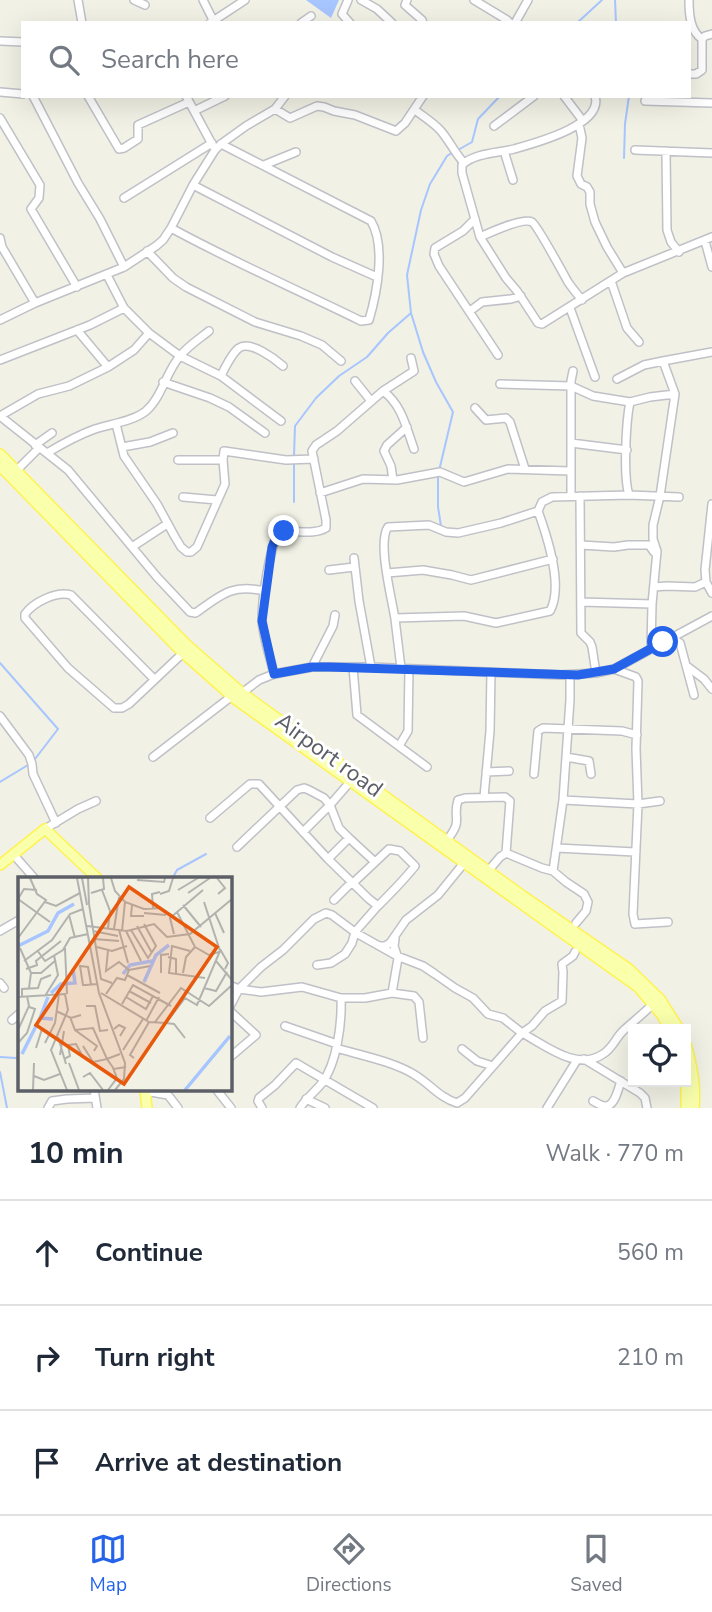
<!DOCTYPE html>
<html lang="en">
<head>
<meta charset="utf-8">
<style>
	:root { --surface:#fff; --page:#f2f2f3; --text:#1f2937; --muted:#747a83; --line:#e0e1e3; --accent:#2563eb }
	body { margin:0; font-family:"Nunito Sans",sans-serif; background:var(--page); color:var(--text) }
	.controls { position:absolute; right:21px; bottom:21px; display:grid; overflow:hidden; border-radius:0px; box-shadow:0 7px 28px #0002 }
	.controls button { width:63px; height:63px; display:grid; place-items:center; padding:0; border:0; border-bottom:2px solid var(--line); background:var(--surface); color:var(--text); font:35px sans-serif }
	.stop { position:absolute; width:21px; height:21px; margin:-16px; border:5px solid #2563eb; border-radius:50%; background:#fff }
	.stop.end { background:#2563eb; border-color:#fff; box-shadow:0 2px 7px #0008 }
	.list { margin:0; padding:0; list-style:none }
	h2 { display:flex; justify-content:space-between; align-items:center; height:91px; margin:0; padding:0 28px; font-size:30px }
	h2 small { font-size:23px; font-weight:400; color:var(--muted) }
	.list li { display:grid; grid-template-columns:46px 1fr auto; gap:21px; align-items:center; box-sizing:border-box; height:105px; padding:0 28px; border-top:2px solid var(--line) }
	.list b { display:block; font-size:26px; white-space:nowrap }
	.list em { font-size:23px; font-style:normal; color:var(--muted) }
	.icon { flex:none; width:38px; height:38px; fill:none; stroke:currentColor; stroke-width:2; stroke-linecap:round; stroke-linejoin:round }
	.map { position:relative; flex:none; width:712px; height:1108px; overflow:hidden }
	.search { position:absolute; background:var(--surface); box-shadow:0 7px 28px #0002; left:21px; right:21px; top:21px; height:77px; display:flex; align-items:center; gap:18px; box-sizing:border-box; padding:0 24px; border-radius:0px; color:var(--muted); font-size:26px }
	.sheet { height:406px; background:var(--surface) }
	nav { display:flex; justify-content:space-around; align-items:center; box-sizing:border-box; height:98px; border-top:2px solid var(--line); background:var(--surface); font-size:19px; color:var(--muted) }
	nav a { display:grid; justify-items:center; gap:4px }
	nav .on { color:var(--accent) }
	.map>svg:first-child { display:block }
	.water { fill:#a7c5ff }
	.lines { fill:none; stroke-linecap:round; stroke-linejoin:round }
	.stream { stroke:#a7c5ff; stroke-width:2 }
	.minor-casing { stroke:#bfc1c7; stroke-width:10 }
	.major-casing { stroke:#fef351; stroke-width:12 }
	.minor { stroke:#fff; stroke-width:7 }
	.major { stroke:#faffac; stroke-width:9 }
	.route { stroke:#2563eb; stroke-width:9 }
	.labels { text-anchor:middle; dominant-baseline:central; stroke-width:6; stroke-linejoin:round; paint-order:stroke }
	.street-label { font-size:23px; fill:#5d5f67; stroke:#fff }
	.inset-river { fill:none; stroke:#a7c5ff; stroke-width:3.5 }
	.inset-road { fill:none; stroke:#b2b3af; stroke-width:2 }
	.view { fill:#e8590c; fill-opacity:0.15; stroke:#e8590c; stroke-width:3.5 }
	.inset-edge { fill:none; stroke:#5d5f67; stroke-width:3.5 }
</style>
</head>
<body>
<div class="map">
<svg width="712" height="1108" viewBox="0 0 712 1108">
	<rect width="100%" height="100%" fill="#f1f1e5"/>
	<path class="water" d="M 306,0 L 339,0 L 331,18 Z"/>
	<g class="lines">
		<path class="stream" d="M 615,0 L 616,23
			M 577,23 L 602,0
			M 458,150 L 472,142 L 478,119 L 500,96
			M 624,158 L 625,124 L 629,96
			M 294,456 L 295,426 L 316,398 L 339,376 L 367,357 L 388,333 L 411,313
			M 294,462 L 294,502
			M 439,471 L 453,412 L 436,382 L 423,352 L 411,313 L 407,275 L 421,210 L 430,184 L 447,156 L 453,152
			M 438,476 L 438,507 L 441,526
			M 0,663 L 58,729 L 35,759
			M 0,782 L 28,765
			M 172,879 L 177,870 L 206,854
			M 0,1057 L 16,1058 L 19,1056
			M 0,1072 L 7,1108"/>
		<g class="minor-casing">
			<path id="minor" d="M 78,0 L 82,23
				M 134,0 L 145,5
				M 203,0 L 213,20
				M 348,0 L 342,14 L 350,23
				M 361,0 L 377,9 L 392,23
				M 407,0 L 405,5 L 422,20 L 423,23
				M 474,0 L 507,20 L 510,23
				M 689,0 C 689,14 690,31 702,39
				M 210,23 L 245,0
				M 301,23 L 311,16
				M 515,23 L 528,0
				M 702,39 L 705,36 L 712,34
				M 0,41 L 23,42
				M 689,74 L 696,74 L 702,70 L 702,39
				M 0,92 L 23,94
				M 33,96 L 78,183 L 100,219 L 124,267
				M 88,96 L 119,149 L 124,148 L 138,139 L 138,125 L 189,102
				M 186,96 L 213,146
				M 564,96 L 583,121
				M 595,96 C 604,125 535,143 514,149 C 498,153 474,153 462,165 L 462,173 L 480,237 L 506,278 L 517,291 L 538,323 L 542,324 L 623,273 L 712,237
				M 645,101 L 712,103
				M 275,109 L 285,96
				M 415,110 C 424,117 434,123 441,131 C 450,142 455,153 464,163
				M 194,111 L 225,96
				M 0,118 L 40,185 L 39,198 L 31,209 L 77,287
				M 579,124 L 582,138 L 577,176 L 581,184 L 587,187 L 590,192 L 590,204 L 595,222 L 607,247 L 623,273
				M 494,126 L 534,96
				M 635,150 L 712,153
				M 504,151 L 513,180
				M 666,151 L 667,230 L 671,242 L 679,252
				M 264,165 L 296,152
				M 193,185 L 332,257 L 377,277
				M 124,198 L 212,143
				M 475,219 L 463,231 L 435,248 L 434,254 L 439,266 L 498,355
				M 171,228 C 233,262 298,290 361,321 L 369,320 C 377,293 386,246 371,221 L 221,144
				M 480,237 C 489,233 523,217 532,222 C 537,225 563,273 568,282 C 572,288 577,294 582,300
				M 0,238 L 2,247 L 35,303
				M 705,241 L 712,267
				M 147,251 L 173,278 L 186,287 L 255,322 L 301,336 L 322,345 L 341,361
				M 107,275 L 124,308 L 149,333 L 180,356 L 221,376 L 281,421
				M 611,281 L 627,328 L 639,342
				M 570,308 L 595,377
				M 470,311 L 482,302 L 511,299 L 521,296
				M 0,320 L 35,303 L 124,267 L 156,246 L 163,240 L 171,228 L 193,185 L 215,150 L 221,144 L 246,126 L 275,109 L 290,118 L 317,106 L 324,107 L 334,111 L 355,115 L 396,131 L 405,123 L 423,96
				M 77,330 L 108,367
				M 0,360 L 90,325 L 124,308
				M 221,376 C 224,369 233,352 239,348 C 250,340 275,359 283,366
				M 617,379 L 644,365 L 663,361
				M 355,381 L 371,401
				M 163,382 L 210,398 L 229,407 L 265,433
				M 500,384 L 571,386 L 593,396 L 630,402
				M 383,391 C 402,405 406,427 414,449
				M 475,408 L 486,420 L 506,418 L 510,422 L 525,469
				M 0,416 L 68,470 L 157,577 L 190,612 L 195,613 L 197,612 C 223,593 233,584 265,591
				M 0,416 L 38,394 L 69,386 L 108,367 L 134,350 L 149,333
				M 116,424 L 124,456 L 157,504 L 175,537 L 181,547 L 187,552 L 191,552 L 197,547 L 225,484 L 223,460 L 224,451 L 286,460 L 314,459
				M 571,443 L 627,450
				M 35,445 L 52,433
				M 122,447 L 150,442 L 173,433
				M 47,453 C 62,444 78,435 95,429 C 110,424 134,421 146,411 C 162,397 166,372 180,356 C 188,346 199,339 209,331
				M 178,460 L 223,460
				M 17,470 L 39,448
				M 393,480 L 391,466 L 384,451 L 387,445 L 407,427
				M 320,493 L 363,479 L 397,480 L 440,472 L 464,482 L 508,469 L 570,471
				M 629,495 C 623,477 626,421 630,402 L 650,397 L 675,394
				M 571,496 L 571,381 L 573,371
				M 580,496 L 581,633 L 590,642 L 592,647 L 596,673
				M 183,497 L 217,500
				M 712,504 L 705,570 L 706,582 L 712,593
				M 581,545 L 614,547 L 628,545 L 649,545 L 654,552
				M 132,547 L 167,524
				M 354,558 L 359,601 L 371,667
				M 329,570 L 354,567
				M 387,573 L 423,570 L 452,575 L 471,580 L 553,559
				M 654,587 L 667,586 L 695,587 L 706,582
				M 581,602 L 652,604
				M 395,618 L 464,616 L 496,623 L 550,611 C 564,586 547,536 538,511
				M 673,638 L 680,643 L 694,695
				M 651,649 L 652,604 L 657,551 L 653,539 L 653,525 L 660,496 L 675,394 L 663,361 L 712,352
				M 312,667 L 333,626 L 335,615
				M 353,667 L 357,715 L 427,767
				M 688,667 L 704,679 L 712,689
				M 401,668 C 399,652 397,635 395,619 C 392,599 377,542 388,527 L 429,525 L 446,532 L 458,533 L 501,523 L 538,511 L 542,502 L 552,497 L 629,495 L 679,497
				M 614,669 L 636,677 L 638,681 L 636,749 L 638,804 L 633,914 L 635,924 L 668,922
				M 274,674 C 270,657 263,637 262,620 C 262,598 269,552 278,533 C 294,529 312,536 326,528 L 326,520 L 312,451 L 316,445 L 337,431 L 383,391 L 414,371 L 411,358
				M 154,679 L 71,595 C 56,591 34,602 25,614 L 25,618 L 68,668 L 114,708 L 122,708 L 129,704 L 183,653
				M 242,693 L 259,680 L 274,674 L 312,667 L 371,667 L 560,675 L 596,673 L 614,669 L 712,616
				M 0,716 L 29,755 L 32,764 L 33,774 L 56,823
				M 399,746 L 408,731 L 409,669
				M 153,757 L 232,696
				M 566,757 L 589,761 L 591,774
				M 486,772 L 509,771
				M 534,774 L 538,731 L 543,728 L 622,731 L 637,735
				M 484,797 L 490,731 L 491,672
				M 563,800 L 638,804 L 660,801
				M 210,818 L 250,784 L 259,784 L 328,859 L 369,899 L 378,906 C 391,893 404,880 415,866 L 400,851 L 389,849 L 353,883
				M 45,829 L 78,809 L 96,801
				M 303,832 L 330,805 L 350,782
				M 349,838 L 375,862
				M 447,840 C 464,819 452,820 458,800 L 465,798 L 505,797 L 510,801 L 506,853
				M 237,847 L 297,790 L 304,788 L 309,790 L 324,798 L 330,805 L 339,828 L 349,838 L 328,859
				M 557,848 L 635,852
				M 13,854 L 35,879
				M 489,870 L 500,857 L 506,853 L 542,868 L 553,871 L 566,882 L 584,894 L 588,902 L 586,911 L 576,923
				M 553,871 L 563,800 L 570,700 L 570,675
				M 334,900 L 352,882
				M 0,931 L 19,920
				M 380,946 L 385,946 L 390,943 L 406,920 L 438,895 L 464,863
				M 317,965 L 331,963 L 345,954 L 352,943 L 355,932 L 376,908 L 377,905 L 375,904
				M 0,983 L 4,988
				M 229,985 L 239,989 L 261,992 L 302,987 L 341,998 L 365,998 L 392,993 L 414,996 L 419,1002 L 423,1038
				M 392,993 L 398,958 L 394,946 L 395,939
				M 229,1008 L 239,989 L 261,967 L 283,950 L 314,919 L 326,913 L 332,915 L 356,933 L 397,956 L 423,966 L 435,974 L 455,988 L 473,998 L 488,1014 L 503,1018 L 522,1033 L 532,1026 L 545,1011 L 562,1001 L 563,972 L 562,964 L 573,956 L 575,952
				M 229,1009 L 232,1013 L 256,1035 L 229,1058
				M 12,1020 L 19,1014
				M 285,1026 L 337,1044
				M 336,1048 C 360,1055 395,1062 415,1075 C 430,1084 440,1098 457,1103 L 465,1098 L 522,1033 C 545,1045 577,1072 603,1054 C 613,1048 616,1037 624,1030 C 634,1021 644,1013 653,1004
				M 462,1049 L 477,1061 L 493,1066
				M 584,1059 L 640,1093 L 645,1098 L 647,1108
				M 94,1089 L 97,1108
				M 216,1089 L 231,1108
				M 145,1091 L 168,1095 L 178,1108
				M 306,1099 L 325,1108
				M 593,1101 C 597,1103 601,1106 605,1106 C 615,1107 618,1089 621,1081
				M 48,1108 L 52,1101 L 67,1099 L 95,1098
				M 262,1108 L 258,1101 L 259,1098 L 275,1085 L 296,1063 L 373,1108
				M 300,1108 C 306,1098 315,1092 322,1083 C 337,1063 342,1023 341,998
				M 547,1108 L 577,1060"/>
		</g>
		<g class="major-casing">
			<path id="major" d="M 0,454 L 186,644 L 242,693 L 523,896 L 629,969 L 660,999 L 679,1029
				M 0,466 L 183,653 L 235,699 L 638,987 L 661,1014 L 670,1029
				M 0,865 L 45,829 L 98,879
				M 686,1044 C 692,1066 696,1085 694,1108
				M 686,1075 L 686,1108
				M 145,1089 L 147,1108"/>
		</g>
		<use href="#minor" class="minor"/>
		<use href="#major" class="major"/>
	</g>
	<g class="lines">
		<path class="route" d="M 284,531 L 278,533 L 272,547 L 262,621 L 274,674 L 312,667 L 329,667 L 578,675 L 614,669 L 663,642"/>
	</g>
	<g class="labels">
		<g class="street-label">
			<text transform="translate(329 755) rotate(36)">Airport road</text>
		</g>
	</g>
	<g transform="translate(18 877)">
		<rect width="214" height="214" fill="#f1f1e5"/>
		<path class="inset-river" d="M 0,69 L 30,54 L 40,36 L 56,27M 105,97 L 112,88 L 134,84M 126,105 L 138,78 L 151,68M 33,116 L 43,107 L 57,106 L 55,92M 22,141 L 30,120M 4,177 L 22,141 L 35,142M 167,213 L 212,159"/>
		<path class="inset-road" d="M 59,1 L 81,116 L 107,186 L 106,202 L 97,213M 64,1 L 69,28M 70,1 L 71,27M 93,1 L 97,14 L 107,25 L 126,32 L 144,31M 199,1 L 207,11 L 200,17M 119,3 L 146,5 L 147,1M 84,13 L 92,34 L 90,51M 160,13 L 180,1M 73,16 L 86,12 L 85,1M 170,16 L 192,1M 142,17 L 151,14 L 155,1M 0,22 L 32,45M 0,22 L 6,12 L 19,13M 27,25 L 38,29 L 62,16M 71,27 L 83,102 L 94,106M 114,28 L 113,39 L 126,39M 165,28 L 183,50M 135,31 L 134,17 L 142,15M 159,35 L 177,70 L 168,80 L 165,96M 126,36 L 148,38M 197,36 L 206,56M 51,38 L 57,61M 69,49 L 109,54 L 136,47 L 149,60 L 172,57 L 214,22M 119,49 L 134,76M 96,52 L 101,20M 101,53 L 110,86M 113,53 L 130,81 L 138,69 L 126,47M 75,54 L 100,59M 104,54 L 107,25M 108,54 L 123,84M 156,57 L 152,41 L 185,13M 0,61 L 28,23 L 19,17 L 12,1M 76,62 L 101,64M 79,70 L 94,74 L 109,69M 177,70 L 191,78 L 201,75M 2,71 L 13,96 L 11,111M 47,71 L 49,117M 202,72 L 210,86 L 207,92M 19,73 L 27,84 L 45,73 L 52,61 L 70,57M 90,73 L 88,94 L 101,85 L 111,93M 172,74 L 154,69 L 151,96 L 187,101M 150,80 L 158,82 L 158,96M 6,84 L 34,63 L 52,37 L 65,32M 198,84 L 214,103M 8,92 L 19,88 L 18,84 L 43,64M 111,93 L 132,89M 13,96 L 23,96 L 38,83M 143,96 L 143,78 L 151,77M 109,98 L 142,116M 73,107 L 70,90 L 62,89 L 65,108 L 68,108 L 79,107M 186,111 L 198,114 L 209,95M 111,114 L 133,126M 83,116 L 131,145 L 148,146 L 167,121 L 179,128 L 202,74 L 186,25M 88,117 L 99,101 L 107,103 L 111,93M 27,119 L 40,98 L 36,78M 0,120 L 47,117 L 50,133 L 33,173 L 49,213M 4,120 L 4,112 L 20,111 L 23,102 L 33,98M 108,120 L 128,132 L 135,119M 104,127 L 115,108 L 153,129M 68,129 L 77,129 L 82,154 L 90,153M 38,134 L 53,141 L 63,138M 52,140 L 57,153 L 79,169 L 76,174M 128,144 L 141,120M 137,145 L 163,111 L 191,129 L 214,108M 148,146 L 156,147 L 167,161M 96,152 L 101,148 L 107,151 L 102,159M 0,153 L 11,129 L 9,119M 57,153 L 75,151 L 89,182 L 102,177M 40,160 L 48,187M 0,166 L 9,156 L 17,132 L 11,130M 27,166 L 37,146 L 41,117M 65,169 L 75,185 L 89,182 L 96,192 L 108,190M 18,171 L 24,152 L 30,155M 105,173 L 125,142M 42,178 L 46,154M 116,181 L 112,178 L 131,145M 46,182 L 52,179 L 50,168 L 58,167 L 65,180M 51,186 L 61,213M 16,199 L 26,203 L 42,197M 65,200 L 72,196 L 85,213M 15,213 L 16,186M 90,213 L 99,201 L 95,191"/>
		<path class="view" d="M 111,10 L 199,70 L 106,207 L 18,148 Z"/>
		<rect width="214" height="214" class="inset-edge"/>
	</g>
</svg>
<div class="controls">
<button><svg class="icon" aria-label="locate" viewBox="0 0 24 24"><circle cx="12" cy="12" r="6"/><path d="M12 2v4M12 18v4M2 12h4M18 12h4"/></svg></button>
</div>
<div class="stop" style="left:663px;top:642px"></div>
<div class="stop end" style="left:284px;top:531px"></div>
<div class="search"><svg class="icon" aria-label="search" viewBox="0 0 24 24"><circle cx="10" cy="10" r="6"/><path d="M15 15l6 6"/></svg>Search here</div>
</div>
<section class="sheet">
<h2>10 min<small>Walk · 770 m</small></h2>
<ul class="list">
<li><svg class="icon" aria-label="ahead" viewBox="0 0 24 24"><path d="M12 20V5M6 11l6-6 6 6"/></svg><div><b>Continue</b></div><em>560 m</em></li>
<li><svg class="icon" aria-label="right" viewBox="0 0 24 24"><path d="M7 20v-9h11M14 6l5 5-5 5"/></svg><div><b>Turn right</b></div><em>210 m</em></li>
<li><svg class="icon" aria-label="arrive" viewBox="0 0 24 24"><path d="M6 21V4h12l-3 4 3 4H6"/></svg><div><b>Arrive at destination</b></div></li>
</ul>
</section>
<nav>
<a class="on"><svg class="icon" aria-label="map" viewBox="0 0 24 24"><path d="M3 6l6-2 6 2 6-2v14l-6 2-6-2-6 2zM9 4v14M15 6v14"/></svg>Map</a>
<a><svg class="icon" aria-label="directions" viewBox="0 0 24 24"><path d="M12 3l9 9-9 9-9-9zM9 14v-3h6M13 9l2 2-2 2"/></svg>Directions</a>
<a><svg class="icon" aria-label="saved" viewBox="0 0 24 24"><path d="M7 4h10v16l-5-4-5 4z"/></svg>Saved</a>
</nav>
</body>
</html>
